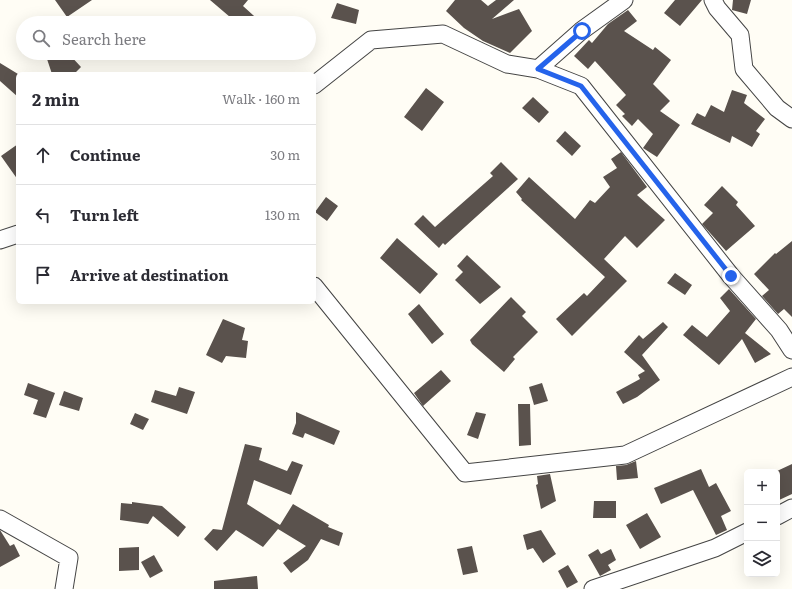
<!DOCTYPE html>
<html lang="en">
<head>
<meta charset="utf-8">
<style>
	:root { --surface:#fff; --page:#f7f7f7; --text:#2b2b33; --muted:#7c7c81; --line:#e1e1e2 }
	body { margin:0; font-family:Literata,serif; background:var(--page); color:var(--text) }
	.controls { position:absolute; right:12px; bottom:12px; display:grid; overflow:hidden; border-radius:6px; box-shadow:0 4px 16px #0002 }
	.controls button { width:36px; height:36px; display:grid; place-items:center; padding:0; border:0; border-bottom:1px solid var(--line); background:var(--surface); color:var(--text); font:20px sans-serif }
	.stop { position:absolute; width:12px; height:12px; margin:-9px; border:3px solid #2563eb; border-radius:50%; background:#fff }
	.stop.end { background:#2563eb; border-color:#fff; box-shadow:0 1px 4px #0008 }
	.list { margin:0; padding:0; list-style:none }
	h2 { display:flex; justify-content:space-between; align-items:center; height:52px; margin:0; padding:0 16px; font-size:17px }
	h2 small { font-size:13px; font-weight:400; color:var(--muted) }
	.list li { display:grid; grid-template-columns:26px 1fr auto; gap:12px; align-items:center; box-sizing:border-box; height:60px; padding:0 16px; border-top:1px solid var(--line) }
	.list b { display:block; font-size:15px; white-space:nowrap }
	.list em { font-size:13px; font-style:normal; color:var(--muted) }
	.icon { flex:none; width:22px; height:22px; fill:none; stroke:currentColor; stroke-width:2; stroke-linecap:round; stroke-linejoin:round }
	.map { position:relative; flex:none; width:792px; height:589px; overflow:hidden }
	.search { position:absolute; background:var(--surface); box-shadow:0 4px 16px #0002; left:16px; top:16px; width:300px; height:44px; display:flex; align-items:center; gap:10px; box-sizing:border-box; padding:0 14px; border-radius:22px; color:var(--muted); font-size:15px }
	.panel { position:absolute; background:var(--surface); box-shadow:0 4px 16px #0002; left:16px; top:72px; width:300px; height:232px; border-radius:6px }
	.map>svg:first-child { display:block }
	.building { fill:#5a524d }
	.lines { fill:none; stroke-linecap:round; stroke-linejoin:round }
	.minor-casing { stroke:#444; stroke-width:19 }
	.minor { stroke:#fff; stroke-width:17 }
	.route { stroke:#2563eb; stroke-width:5 }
</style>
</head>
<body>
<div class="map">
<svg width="792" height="589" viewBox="0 0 792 589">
	<rect width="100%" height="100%" fill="#fffdf5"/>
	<path class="building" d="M 55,0 L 92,0 L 67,17 Z
		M 210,0 L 248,0 L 243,6 L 262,23 L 237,23 Z
		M 455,0 L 481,0 L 488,6 L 496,0 L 514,0 L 492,19 L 519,9 L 532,31 L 510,53 L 483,41 L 464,28 L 446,11 Z
		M 675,0 L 702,0 L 680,26 L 664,13 Z
		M 733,0 L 751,0 L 747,14 L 732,10 Z
		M 337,3 L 359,10 L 356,24 L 331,18 Z
		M 628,10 L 637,21 L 624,31 L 653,50 L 655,47 L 671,60 L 653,84 L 670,101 L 660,111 L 680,125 L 657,157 L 643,148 L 653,134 L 638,119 L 632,126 L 622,116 L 625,114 L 616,105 L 626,95 L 595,61 L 588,69 L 574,56 L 589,40 L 592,43 L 608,24 Z
		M 45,53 L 68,53 L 81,67 L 74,74 L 52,74 Z
		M 0,63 L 18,74 L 18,97 L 0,81 Z
		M 426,88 L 444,102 L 422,131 L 404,117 Z
		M 732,90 L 747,95 L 744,103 L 765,119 L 756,131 L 760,134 L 752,147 L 732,136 L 730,143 L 691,124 L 697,113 L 705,117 L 711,105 L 724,112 Z
		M 533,97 L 549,112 L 539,123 L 522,108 Z
		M 565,131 L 581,146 L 572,156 L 556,141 Z
		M 18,144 L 18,180 L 1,156 Z
		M 621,152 L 647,187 L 637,195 L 665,220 L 637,248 L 625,236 L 604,259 L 627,281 L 572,336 L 556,319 L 584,293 L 587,296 L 605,277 L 521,200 L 522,199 L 516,192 L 529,177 L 575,219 L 590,200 L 595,203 L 610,187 L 603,177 L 617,168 L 611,159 Z
		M 501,162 L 518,179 L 445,245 L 443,243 L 439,248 L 414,224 L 423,215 L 435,227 L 493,176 L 490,173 Z
		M 722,186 L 738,202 L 736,205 L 755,226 L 726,251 L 702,224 L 713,213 L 704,205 Z
		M 326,197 L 338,206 L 327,221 L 315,212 Z
		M 397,238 L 438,274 L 420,294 L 380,258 Z
		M 792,241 L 792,317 L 784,309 L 778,314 L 762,296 L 769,290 L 754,274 L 775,253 L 776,254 Z
		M 467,255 L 501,287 L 480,304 L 455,280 L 463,272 L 457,266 Z
		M 675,273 L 692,285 L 685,295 L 667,283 Z
		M 729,289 L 756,319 L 745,333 L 771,354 L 755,363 L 742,339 L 719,365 L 683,335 L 692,325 L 707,337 L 730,311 L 720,298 Z
		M 511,297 L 526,312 L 522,316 L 538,332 L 513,357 L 515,359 L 504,372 L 472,344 L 470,340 Z
		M 419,304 L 444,334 L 432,344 L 408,314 Z
		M 223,319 L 245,328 L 242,340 L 248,341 L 246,358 L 226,356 L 222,363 L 206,355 Z
		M 663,322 L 668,327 L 642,355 L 660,380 L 637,397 L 623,404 L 616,392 L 640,379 L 638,375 L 645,371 L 624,352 L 639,335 L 643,339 Z
		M 441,370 L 451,381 L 423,406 L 414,393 Z
		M 28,383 L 55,393 L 46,418 L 33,414 L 38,400 L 24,395 Z
		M 542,383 L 548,401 L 534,405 L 529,387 Z
		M 179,387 L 195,392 L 187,414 L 151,402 L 155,390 L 176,396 Z
		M 64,391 L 83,398 L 79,411 L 59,405 Z
		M 518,404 L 530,404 L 531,445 L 519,446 Z
		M 296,412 L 340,431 L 334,445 L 305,433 L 303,438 L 292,434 L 296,423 Z
		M 476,412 L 486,414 L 478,439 L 467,435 Z
		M 135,413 L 149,419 L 143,430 L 130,424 Z
		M 245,444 L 262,448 L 259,460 L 287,471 L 292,461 L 303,465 L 291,495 L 254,480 L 247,504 L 280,525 L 293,504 L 329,525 L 328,527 L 343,533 L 339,546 L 321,539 L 308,560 L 291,573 L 283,563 L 306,546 L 278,529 L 263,547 L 236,530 L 217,551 L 204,539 L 213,529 L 222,530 Z
		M 636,461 L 638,478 L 617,480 L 616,466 L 626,465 Z
		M 792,464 L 792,494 L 777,501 L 777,471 Z
		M 701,469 L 709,487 L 716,483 L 731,511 L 721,516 L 727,530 L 716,535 L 693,490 L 661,504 L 654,488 Z
		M 550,474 L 556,501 L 541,509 L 536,485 L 538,484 L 537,476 Z
		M 594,501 L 616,501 L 616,518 L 593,518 Z
		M 132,502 L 162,506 L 186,527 L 178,537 L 153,516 L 148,524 L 120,520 L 121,503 L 132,504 Z
		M 647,513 L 661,537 L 640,549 L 626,525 Z
		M 0,530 L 10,546 L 14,544 L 20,556 L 0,567 Z
		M 541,530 L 556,554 L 543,563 L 533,548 L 527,550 L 523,535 Z
		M 472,546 L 478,572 L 463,575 L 457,549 Z
		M 139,547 L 139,570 L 119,571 L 119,548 Z
		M 598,549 L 601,554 L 611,549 L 616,560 L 608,565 L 611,570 L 600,576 L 588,555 Z
		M 154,555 L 163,571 L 150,578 L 141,562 Z
		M 568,565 L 578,582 L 567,588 L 558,571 Z
		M 257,576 L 258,589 L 214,589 L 214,581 Z"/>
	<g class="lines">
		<g class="minor-casing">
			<path id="minor" d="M 713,0 L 717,8 L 740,35 L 744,69 L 777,108 L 792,119
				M 538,69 L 581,86 L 731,276 L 779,330 L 792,350
				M 314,85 L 371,40 L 443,34 L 507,64 L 538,69 L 581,31 L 624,0
				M 0,240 L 18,234
				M 314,286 L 465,473 L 625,455 L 792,377
				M 777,516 L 792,508
				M 0,519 L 69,558 L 64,589
				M 593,589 L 715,548 L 747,532"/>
		</g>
		<use href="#minor" class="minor"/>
	</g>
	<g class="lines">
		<path class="route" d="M 582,31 L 538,69 L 581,86 L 731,276"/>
	</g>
</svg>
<div class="controls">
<button>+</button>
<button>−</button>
<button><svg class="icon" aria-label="layers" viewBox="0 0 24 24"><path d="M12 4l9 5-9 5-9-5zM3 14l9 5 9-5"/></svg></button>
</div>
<div class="stop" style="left:582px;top:31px"></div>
<div class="stop end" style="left:731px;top:276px"></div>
<div class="search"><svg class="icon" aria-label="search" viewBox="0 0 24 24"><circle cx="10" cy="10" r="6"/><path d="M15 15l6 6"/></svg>Search here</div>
<section class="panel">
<h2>2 min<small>Walk · 160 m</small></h2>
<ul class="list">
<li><svg class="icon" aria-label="ahead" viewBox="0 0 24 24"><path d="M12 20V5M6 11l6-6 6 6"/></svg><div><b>Continue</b></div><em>30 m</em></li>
<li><svg class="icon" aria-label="left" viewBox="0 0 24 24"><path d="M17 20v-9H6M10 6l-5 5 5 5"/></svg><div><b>Turn left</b></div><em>130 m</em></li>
<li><svg class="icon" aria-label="arrive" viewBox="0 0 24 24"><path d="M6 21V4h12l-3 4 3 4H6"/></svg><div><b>Arrive at destination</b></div></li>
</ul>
</section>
</div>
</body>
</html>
